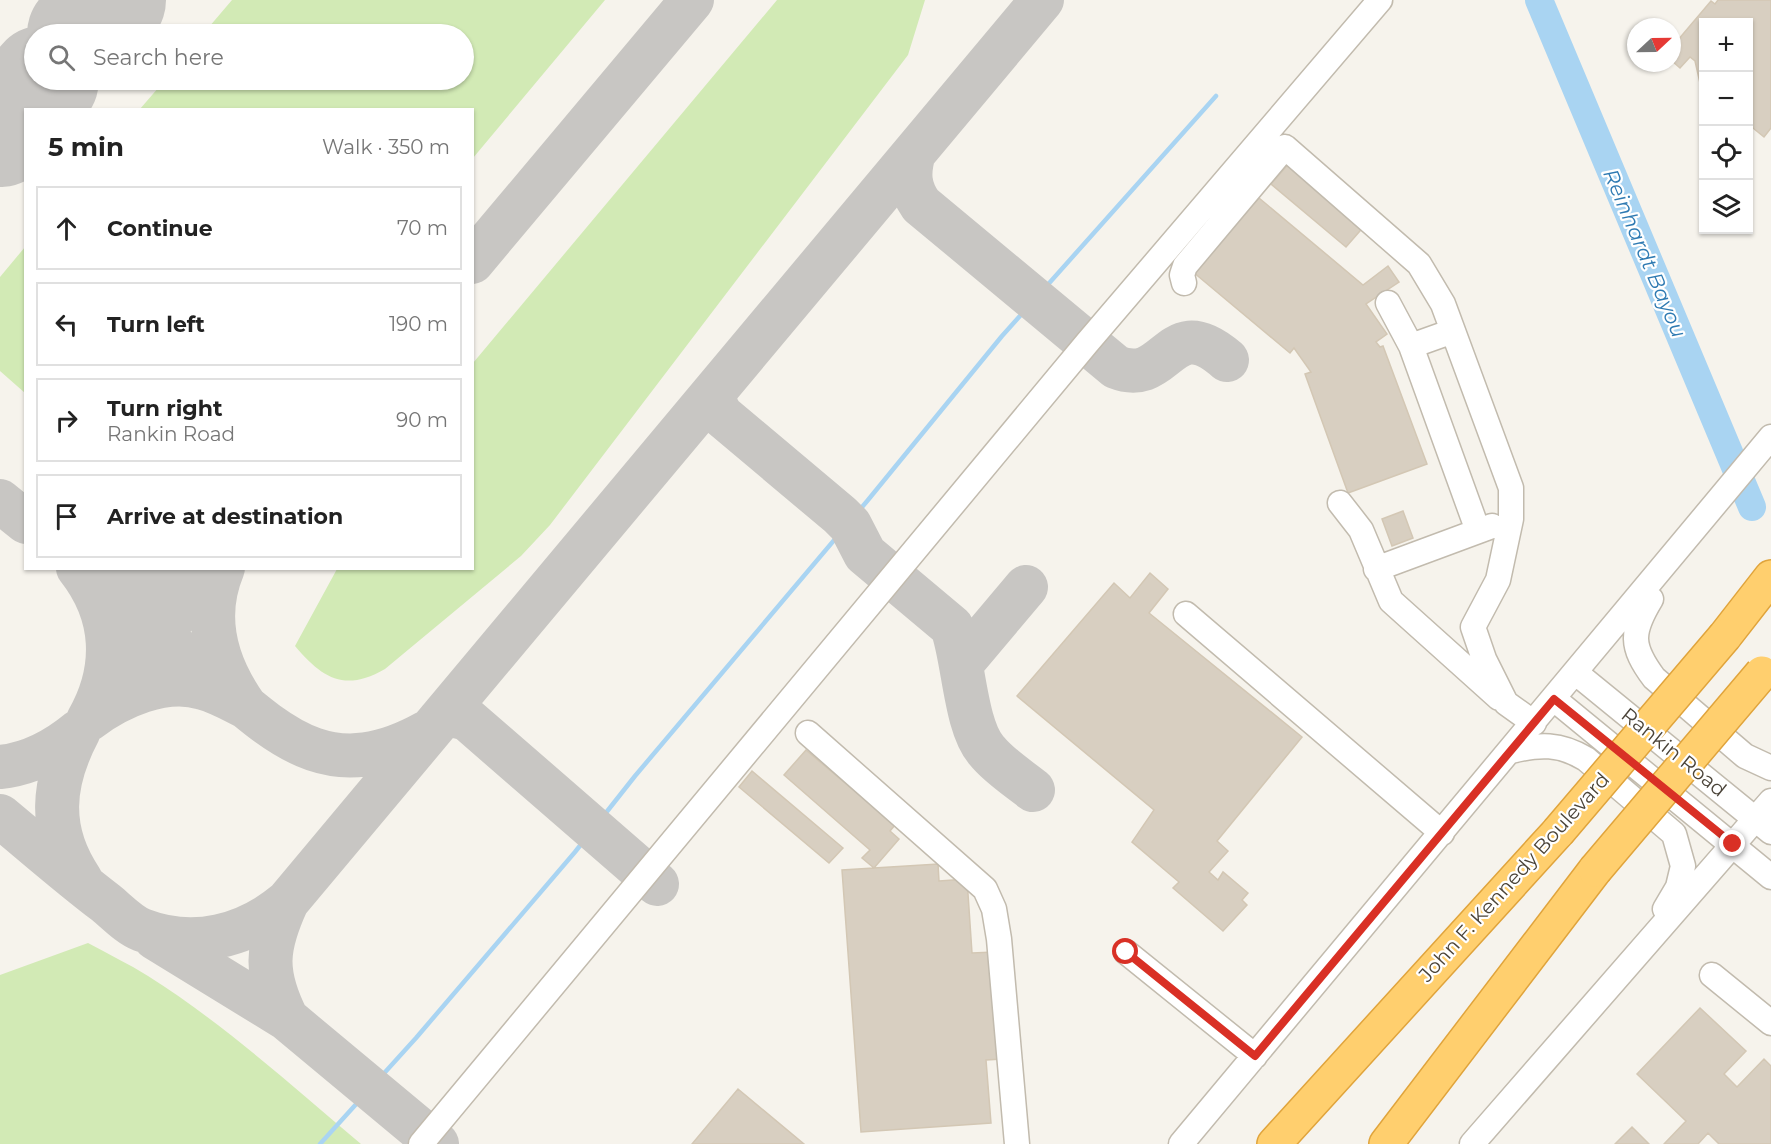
<!DOCTYPE html>
<html lang="en">
<head>
<meta charset="utf-8">
<style>
	:root { --surface:#fff; --page:#f6f6f6; --text:#222; --muted:#767676; --line:#e0e0e0 }
	body { margin:0; font-family:Montserrat,sans-serif; background:var(--page); color:var(--text) }
	.controls { position:absolute; right:18px; top:18px; display:grid; overflow:hidden; border-radius:0px; box-shadow:0 2px 4px #0004 }
	.controls button { width:54px; height:54px; display:grid; place-items:center; padding:0; border:0; border-bottom:2px solid var(--line); background:var(--surface); color:var(--text); font:30px sans-serif }
	.compass { position:absolute; left:1627px; top:18px; width:54px; height:54px; border-radius:50%; background:var(--surface); box-shadow:0 2px 4px #0004; rotate:68deg }
	.stop { position:absolute; width:18px; height:18px; margin:-14px; border:4px solid #d93025; border-radius:50%; background:#fff }
	.stop.end { background:#d93025; border-color:#fff; box-shadow:0 2px 6px #0008 }
	.list { margin:0; padding:0; list-style:none }
	h2 { display:flex; justify-content:space-between; align-items:center; height:78px; margin:0; padding:0 24px; font-size:26px }
	h2 small { font-size:20px; font-weight:400; color:var(--muted) }
	.list li { display:grid; grid-template-columns:39px 1fr auto; gap:18px; align-items:center; box-sizing:border-box; height:84px; margin:0 12px 12px; padding:0 12px; border:2px solid var(--line); border-radius:0px }
	.list b { display:block; font-size:22px; white-space:nowrap }
	.list p { margin:0; font-size:20px; white-space:nowrap; color:var(--muted) }
	.list em { font-size:20px; font-style:normal; color:var(--muted) }
	.icon { flex:none; width:33px; height:33px; fill:none; stroke:currentColor; stroke-width:2; stroke-linecap:round; stroke-linejoin:round }
	.map { position:relative; flex:none; width:1771px; height:1144px; overflow:hidden }
	.search { position:absolute; background:var(--surface); box-shadow:0 2px 4px #0004; left:24px; top:24px; width:450px; height:66px; display:flex; align-items:center; gap:15px; box-sizing:border-box; padding:0 21px; border-radius:33px; color:var(--muted); font-size:22px }
	.panel { position:absolute; background:var(--surface); box-shadow:0 2px 4px #0004; left:24px; top:108px; width:450px; height:462px; border-radius:0px }
	.map>svg:first-child { display:block }
	.green { fill:#d2eab5 }
	.lines { fill:none; stroke-linecap:round; stroke-linejoin:round }
	.stream { stroke:#a9d4f2; stroke-width:4.5 }
	.river { stroke:#a9d4f2; stroke-width:28 }
	.taxiway { stroke:#c8c6c3; stroke-width:44 }
	.runway { stroke:#c8c6c3; stroke-width:110 }
	.building { fill:#d8cfc1; stroke:#d3c7b4; stroke-width:1.5 }
	.minor-casing { stroke:#c2bbae; stroke-width:27 }
	.highway-casing { stroke:#e0a43c; stroke-width:36 }
	.minor { stroke:#fff; stroke-width:24 }
	.highway { stroke:#ffcf6e; stroke-width:33 }
	.highway-bridge-casing { stroke:#e0a43c; stroke-width:36; stroke-linecap:butt }
	.highway-bridge { stroke:#ffcf6e; stroke-width:33 }
	.route { stroke:#d93025; stroke-width:8 }
	.labels { text-anchor:middle; dominant-baseline:central; stroke-width:4.5; stroke-linejoin:round; paint-order:stroke }
	.street-label { font-size:20px; fill:#4b4439; stroke:#fff }
	.water-label { font-size:21px; font-style:italic; fill:#2e7ab2; stroke:#fff }
</style>
</head>
<body>
<div class="map">
<svg width="1771" height="1144" viewBox="0 0 1771 1144">
	<rect width="100%" height="100%" fill="#f6f3ec"/>
	<path class="green" d="M 232,0 L 605,0 L 473,158 L 472,110 L 140,109 L 165,80 L 464,80 L 464,34 L 203,34 Z
		M 777,0 L 925,0 L 908,55 L 550,525 L 521,556 L 385,669 C 345,692 323,679 295,646 L 337,569 L 472,568 L 473,363 Z
		M 25,247 L 25,393 L 0,371 L 0,277 Z
		M 88,943 C 108,954 129,964 148,976 C 224,1024 292,1086 361,1144 L 0,1144 L 0,975 Z"/>
	<g class="lines">
		<path class="stream" d="M 320,1144 L 416,1038 L 575,852 L 635,776 L 868,500 L 1002,336 L 1216,96"/>
		<path class="river" d="M 1539,0 L 1752,507"/>
		<path class="taxiway" d="M 914,153 C 908,173 909,188 921,205 L 1116,367 C 1169,388 1168,309 1227,360
			M 472,262 L 692,0
			M 717,389 L 714,402 L 721,415 L 840,515 L 850,525 L 865,554 L 952,627 C 964,660 965,727 987,751 C 999,766 1018,778 1033,790
			M 0,501 L 26,522
			M 78,568 C 115,615 117,669 88,720 C 118,697 165,676 203,688 C 218,692 232,700 246,707 C 216,665 202,618 223,568
			M 89,569 C 124,586 168,589 203,568
			M 90,576 C 129,608 167,641 206,673 C 280,736 328,787 427,732
			M 962,663 L 1026,587
			M 101,705 L 215,568
			M 440,719 L 452,715 L 467,719 L 657,884
			M 0,767 C 31,764 56,750 79,731 C 52,782 47,830 81,880
			M 0,816 C 35,845 69,875 106,903 C 117,912 129,925 142,930 C 194,950 246,936 287,902 L 1042,0
			M 287,902 C 266,948 264,973 287,1019 L 437,1144
			M 155,938 L 287,1019"/>
		<path class="runway" d="M 82,34 L 111,0
			M 0,132 L 44,80"/>
	</g>
	<path class="building" d="M 1718,0 L 1771,0 L 1771,128 L 1764,137 L 1748,124 L 1748,22 L 1704,22 L 1704,86 L 1700,83 L 1695,61 L 1690,57 L 1680,68 L 1672,61 L 1672,47 L 1711,1 L 1715,4 Z
		M 1291,161 L 1366,224 L 1346,247 L 1271,184 Z
		M 1259,198 L 1363,285 L 1388,266 L 1399,282 L 1366,304 L 1387,334 L 1376,342 L 1380,347 L 1383,346 L 1427,464 L 1348,493 L 1305,374 L 1311,372 L 1294,348 L 1290,353 L 1193,272 L 1246,208 L 1248,210 Z
		M 1403,511 L 1413,538 L 1392,546 L 1382,519 Z
		M 1150,573 L 1168,589 L 1149,613 L 1302,737 L 1217,841 L 1228,851 L 1209,872 L 1218,880 L 1223,872 L 1248,893 L 1242,900 L 1247,905 L 1223,931 L 1173,888 L 1179,882 L 1132,842 L 1154,810 L 1017,696 L 1114,583 L 1130,598 Z
		M 806,750 L 895,825 L 890,831 L 899,839 L 874,868 L 862,858 L 870,850 L 784,775 Z
		M 752,771 L 843,848 L 829,863 L 739,787 Z
		M 938,864 L 939,881 L 967,879 L 972,953 L 994,952 L 1002,1059 L 986,1060 L 991,1123 L 861,1132 L 842,870 Z
		M 1700,1008 L 1746,1051 L 1724,1074 L 1737,1087 L 1764,1059 L 1771,1066 L 1771,1144 L 1719,1144 L 1708,1133 L 1698,1144 L 1664,1144 L 1686,1121 L 1637,1074 Z
		M 738,1089 L 804,1144 L 692,1144 Z
		M 1632,1127 L 1649,1144 L 1615,1144 Z"/>
	<g class="lines">
		<g class="minor-casing">
			<path id="minor" d="M 1184,283 L 1182,275 L 1185,266 L 1285,147 L 1419,264 L 1443,304 L 1511,488 L 1511,519 L 1498,580 L 1473,627 L 1484,659 L 1506,703 L 1534,723
				M 1388,303 L 1411,346 L 1478,531
				M 1411,346 L 1453,331
				M 1340,503 L 1361,530 L 1391,601 L 1499,698
				M 1376,569 L 1492,526
				M 1651,599 C 1631,632 1630,646 1654,678 L 1745,756 L 1771,768
				M 1186,614 L 1442,833
				M 1576,673 L 1771,832
				M 1554,699 L 1771,877
				M 808,733 L 985,889 L 994,909 L 999,939 L 1017,1144
				M 1511,751 C 1539,744 1560,743 1586,759 L 1674,834 L 1683,866 L 1678,887 L 1665,909
				M 1126,952 L 1255,1056
				M 1712,975 L 1771,1023
				M 421,1144 L 1087,343 L 1380,0
				M 1181,1144 L 1771,437
				M 1472,1144 L 1771,801"/>
		</g>
		<g class="highway-casing">
			<path id="highway" d="M 1725,636 L 1771,577
				M 1274,1144 L 1558,832
				M 1386,1144 L 1595,870"/>
		</g>
		<use href="#minor" class="minor"/>
		<use href="#highway" class="highway"/>
		<g class="highway-bridge-casing">
			<path id="highway-bridge" d="M 1558,832 L 1725,636
				M 1595,870 L 1762,673"/>
		</g>
		<use href="#highway-bridge" class="highway-bridge"/>
	</g>
	<g class="lines">
		<path class="route" d="M 1126,952 L 1255,1056 L 1554,699 L 1733,844"/>
	</g>
	<g class="labels">
		<g class="street-label">
			<text transform="translate(1674 752) rotate(39)">Rankin Road</text>
			<text transform="translate(1514 877) rotate(-48)">John F. Kennedy Boulevard</text>
		</g>
		<g class="water-label">
			<text transform="translate(1645 253) rotate(67)">Reinhardt Bayou</text>
		</g>
	</g>
</svg>
<div class="controls">
<button>+</button>
<button>−</button>
<button><svg class="icon" aria-label="locate" viewBox="0 0 24 24"><circle cx="12" cy="12" r="6"/><path d="M12 2v4M12 18v4M2 12h4M18 12h4"/></svg></button>
<button><svg class="icon" aria-label="layers" viewBox="0 0 24 24"><path d="M12 4l9 5-9 5-9-5zM3 14l9 5 9-5"/></svg></button>
</div>
<svg class="compass" viewBox="-18 -18 36 36"><path d="M0-13l5 13h-10z" fill="#e53935"/><path d="M0 13l5-13h-10z" fill="#767676"/></svg>
<div class="stop" style="left:1126px;top:952px"></div>
<div class="stop end" style="left:1733px;top:844px"></div>
<div class="search"><svg class="icon" aria-label="search" viewBox="0 0 24 24"><circle cx="10" cy="10" r="6"/><path d="M15 15l6 6"/></svg>Search here</div>
<section class="panel">
<h2>5 min<small>Walk · 350 m</small></h2>
<ul class="list">
<li><svg class="icon" aria-label="ahead" viewBox="0 0 24 24"><path d="M12 20V5M6 11l6-6 6 6"/></svg><div><b>Continue</b></div><em>70 m</em></li>
<li><svg class="icon" aria-label="left" viewBox="0 0 24 24"><path d="M17 20v-9H6M10 6l-5 5 5 5"/></svg><div><b>Turn left</b></div><em>190 m</em></li>
<li><svg class="icon" aria-label="right" viewBox="0 0 24 24"><path d="M7 20v-9h11M14 6l5 5-5 5"/></svg><div><b>Turn right</b><p>Rankin Road</p></div><em>90 m</em></li>
<li><svg class="icon" aria-label="arrive" viewBox="0 0 24 24"><path d="M6 21V4h12l-3 4 3 4H6"/></svg><div><b>Arrive at destination</b></div></li>
</ul>
</section>
</div>
</body>
</html>
